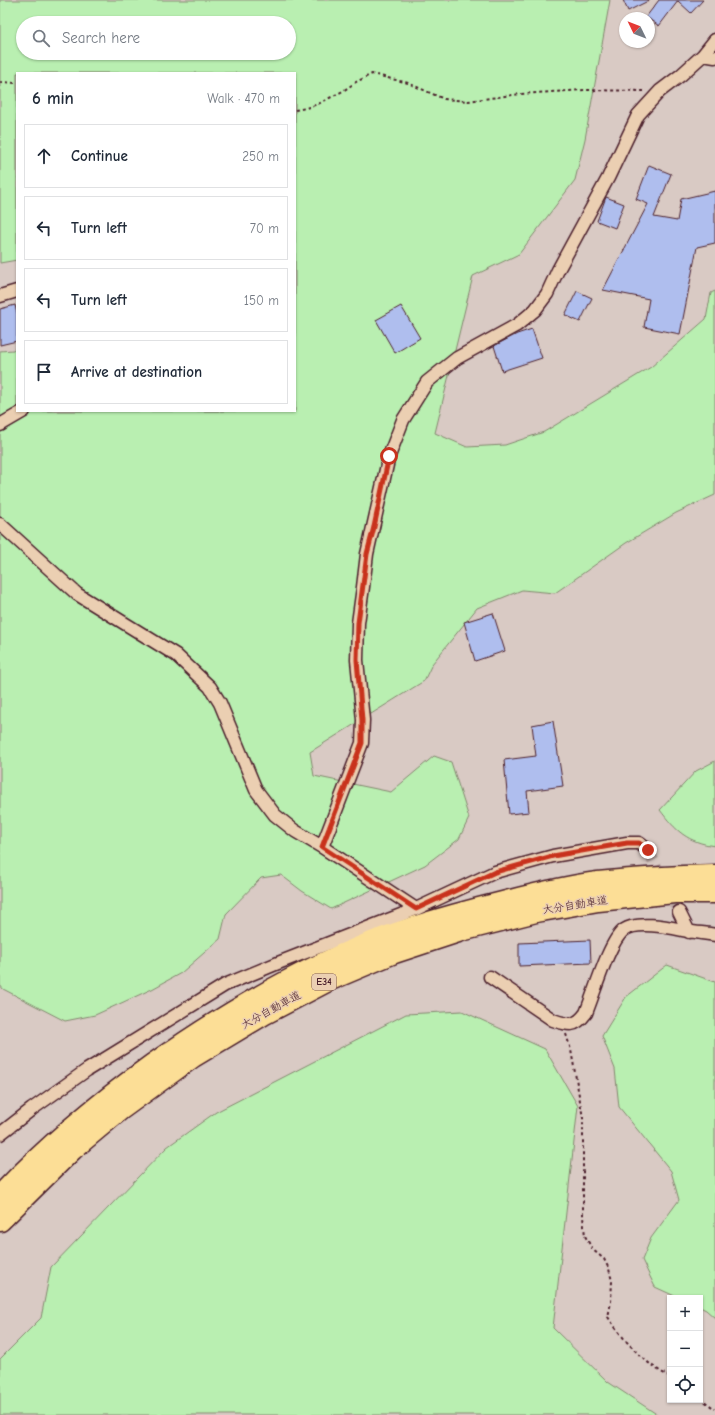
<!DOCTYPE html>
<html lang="en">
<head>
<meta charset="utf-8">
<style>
	:root { --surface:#fff; --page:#f2f2f3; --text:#1f2937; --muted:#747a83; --line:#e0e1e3 }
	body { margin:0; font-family:"Comic Neue","Klee One",sans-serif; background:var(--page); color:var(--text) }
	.controls { position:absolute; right:12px; bottom:12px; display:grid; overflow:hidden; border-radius:0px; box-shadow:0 1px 3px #0004 }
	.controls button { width:36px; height:36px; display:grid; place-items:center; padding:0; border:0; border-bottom:1px solid var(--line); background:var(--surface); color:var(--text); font:20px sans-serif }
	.compass { position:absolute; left:619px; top:12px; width:36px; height:36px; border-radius:50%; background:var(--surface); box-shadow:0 1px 3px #0004; rotate:313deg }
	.stop { position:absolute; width:12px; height:12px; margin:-9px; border:3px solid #c8321e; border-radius:50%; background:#fff }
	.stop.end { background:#c8321e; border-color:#fff; box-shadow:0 1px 4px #0008 }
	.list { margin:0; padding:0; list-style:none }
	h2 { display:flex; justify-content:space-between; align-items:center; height:52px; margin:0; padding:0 16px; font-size:17px }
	h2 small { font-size:13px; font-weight:400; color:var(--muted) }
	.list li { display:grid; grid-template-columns:26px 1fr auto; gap:12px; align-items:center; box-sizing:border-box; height:64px; margin:0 8px 8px; padding:0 8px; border:1px solid var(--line); border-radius:0px }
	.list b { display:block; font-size:15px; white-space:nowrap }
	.list em { font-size:13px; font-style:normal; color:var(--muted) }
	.icon { flex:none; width:22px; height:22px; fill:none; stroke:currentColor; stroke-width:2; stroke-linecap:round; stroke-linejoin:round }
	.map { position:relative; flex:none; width:715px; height:1415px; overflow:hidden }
	.search { position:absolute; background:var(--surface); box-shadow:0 1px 3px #0004; left:16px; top:16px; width:280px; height:44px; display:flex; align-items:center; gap:10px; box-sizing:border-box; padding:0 14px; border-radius:22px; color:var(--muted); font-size:15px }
	.panel { position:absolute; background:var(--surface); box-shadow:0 1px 3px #0004; left:16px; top:72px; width:280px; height:340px; border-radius:0px }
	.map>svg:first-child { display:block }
	.green { fill:#b9efb1; stroke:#82876e; fill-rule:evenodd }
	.building { fill:#afbeee; stroke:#4a1f2b }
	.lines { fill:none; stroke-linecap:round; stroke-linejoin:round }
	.minor-tunnel { stroke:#bca8a5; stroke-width:12; stroke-dasharray:12 6; stroke-linecap:butt }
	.minor-casing { stroke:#4a1f2b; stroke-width:15 }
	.motorway-casing { stroke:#4a1f2b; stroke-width:25 }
	.path { stroke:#4a1f2b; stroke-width:2; stroke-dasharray:3 3; stroke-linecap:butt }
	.minor { stroke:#ebcfb2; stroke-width:12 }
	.motorway { stroke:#fcde96; stroke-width:22 }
	.route { stroke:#c8321e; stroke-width:5 }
	.labels { text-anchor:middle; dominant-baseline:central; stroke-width:3; stroke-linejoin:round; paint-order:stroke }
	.shield { fill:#ebcfb2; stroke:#7a5454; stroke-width:1 }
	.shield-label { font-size:10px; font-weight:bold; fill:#4a1f2b }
	.street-label { font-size:11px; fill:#4a1f2b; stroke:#ebcfb2 }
</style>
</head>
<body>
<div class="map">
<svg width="715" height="1415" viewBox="0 0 715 1415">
	<rect width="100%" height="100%" fill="#d9cac4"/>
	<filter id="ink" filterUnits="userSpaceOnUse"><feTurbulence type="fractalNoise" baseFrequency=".025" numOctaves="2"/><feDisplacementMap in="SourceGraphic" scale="8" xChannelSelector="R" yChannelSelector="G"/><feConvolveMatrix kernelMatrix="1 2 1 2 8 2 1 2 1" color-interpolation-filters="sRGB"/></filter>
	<g filter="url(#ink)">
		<path class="green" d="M 0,0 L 610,0 L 585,139 L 575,180 L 519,254 L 473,276 L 435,433 L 467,447 L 505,445 L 544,432 L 651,367 L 706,319 L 711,293 L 715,291 L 715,495 L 676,513 L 626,543 L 555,593 L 522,590 L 477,608 L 432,664 L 424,681 L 310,752 L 314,776 L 391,792 L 434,756 L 451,762 L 469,818 L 459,839 L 425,865 L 331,909 L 302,891 L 281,875 L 261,878 L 226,914 L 220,939 L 181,973 L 152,989 L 95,1015 L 65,1021 L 3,989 L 0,985 L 0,351 L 13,350 L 17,347 L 17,411 L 295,411 L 295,73 L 17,73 L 17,260 L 0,263 ZM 23,23 L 289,23 L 289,53 L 23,53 Z
			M 715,761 L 715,846 C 687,842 676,831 660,810 L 696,771 Z
			M 667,965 L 715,982 L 715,1318 L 706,1310 L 700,1307 L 700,1298 L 679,1298 L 655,1287 L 642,1260 L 651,1238 L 679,1200 L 671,1171 L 619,1107 L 615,1069 L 602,1036 L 626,997 Z
			M 462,1011 L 545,1049 L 578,1106 L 553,1328 L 608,1382 L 658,1415 L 0,1415 L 0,1359 L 41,1318 L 51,1267 L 167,1147 L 216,1112 L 406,1014 Z"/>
		<path class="building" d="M 623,0 L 650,0 L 628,11 Z
			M 659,0 L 703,0 L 691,13 L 678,1 L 659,26 L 646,17 Z
			M 649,165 L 671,174 L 654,217 L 677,221 L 681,199 L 715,191 L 715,243 L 697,247 L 680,334 L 644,327 L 649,299 L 603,290 L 648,204 L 636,199 Z
			M 606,197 L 624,204 L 615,228 L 597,221 Z
			M 577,291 L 592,298 L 580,322 L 565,315 Z
			M 15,305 L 17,314 L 17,341 L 0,345 L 0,309 Z
			M 401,306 L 420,338 L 395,353 L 376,320 Z
			M 532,329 L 542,358 L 502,371 L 494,346 L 517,334 Z
			M 493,613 L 505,651 L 475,661 L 464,622 Z
			M 553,721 L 563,786 L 527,791 L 529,812 L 509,814 L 504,760 L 536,756 L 532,725 Z
			M 590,940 L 591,963 L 519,966 L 519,943 Z"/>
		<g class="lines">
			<path class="minor-tunnel" d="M 648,850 L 679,912"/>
			<g class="minor-casing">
				<path id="minor" d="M 703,55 L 715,57
					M 0,296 L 17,291
					M 0,425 L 24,411
					M 0,524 L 77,594 L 176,655 L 210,687 L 220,703 L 256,790 L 275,815 L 295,831 L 322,847 L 416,909
					M 322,847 L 362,743 L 363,720 L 357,660 L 358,623 L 363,587 L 367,554 L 389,456 L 403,420 L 427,382 L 457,358 L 517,325 L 535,310 L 547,294 L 558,270 L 608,178 L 638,115 L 660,91 L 681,75 L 703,55 L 715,40
					M 679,912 L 689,932
					M 490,977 L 553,1020 C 568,1025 575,1028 586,1013 C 594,994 609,941 624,930 C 638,920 672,928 688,931 C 697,933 706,933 715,935
					M 0,1134 L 32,1109 L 87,1070 L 225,985 L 278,963 L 416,909 L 495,872 L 553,856 L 627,843 L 639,843 L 648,850"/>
			</g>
			<g class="motorway-casing">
				<path id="motorway" d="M 0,1197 C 46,1148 99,1104 153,1065 C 207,1027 264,992 323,964 C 380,936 442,918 503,903 C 534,895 566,887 598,883 C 637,879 676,877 715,876
					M 0,1220 L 72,1149 L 120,1109 L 193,1056 L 263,1014 L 330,979 L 394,952 L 461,930 L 536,911 L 598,900 L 674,892 L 715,892"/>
			</g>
			<path class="path" d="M 0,82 L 17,83
				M 295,110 L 306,108 L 318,104 L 343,91 L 356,82 L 372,74 L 408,83 L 444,99 L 468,101 L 520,94 L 584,90 L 644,91
				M 566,1034 L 571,1050 L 583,1118 L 583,1217 L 585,1236 L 593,1250 L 604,1259 L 609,1269 L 612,1281 L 611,1302 L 608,1317 C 624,1341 645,1364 670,1377
				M 700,1398 L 715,1409"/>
			<use href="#minor" class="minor"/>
			<use href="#motorway" class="motorway"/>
		</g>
	</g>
	<g class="lines" filter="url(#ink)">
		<path class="route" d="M 389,456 L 374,527 L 367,554 L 358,623 L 357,660 L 362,720 L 362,743 L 322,847 L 416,909 L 495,872 L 553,856 L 627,843 L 639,843 L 648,850"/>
	</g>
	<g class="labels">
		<rect class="shield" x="312" y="974" width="24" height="16" rx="3"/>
		<g class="shield-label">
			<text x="324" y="982">E34</text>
		</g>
		<g class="street-label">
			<text transform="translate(575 905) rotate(-9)">大分自動車道</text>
			<text transform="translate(271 1010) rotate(-29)">大分自動車道</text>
		</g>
	</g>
</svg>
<div class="controls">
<button>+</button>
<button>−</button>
<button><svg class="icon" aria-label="locate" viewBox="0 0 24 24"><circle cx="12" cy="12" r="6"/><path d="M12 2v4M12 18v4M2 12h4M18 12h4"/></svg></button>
</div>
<svg class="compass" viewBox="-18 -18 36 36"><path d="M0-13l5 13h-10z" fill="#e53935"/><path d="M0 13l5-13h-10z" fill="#747a83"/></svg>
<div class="stop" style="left:389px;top:456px"></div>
<div class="stop end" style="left:648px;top:850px"></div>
<div class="search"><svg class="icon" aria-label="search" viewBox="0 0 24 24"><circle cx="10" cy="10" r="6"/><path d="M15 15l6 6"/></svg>Search here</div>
<section class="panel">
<h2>6 min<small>Walk · 470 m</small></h2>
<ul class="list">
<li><svg class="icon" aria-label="ahead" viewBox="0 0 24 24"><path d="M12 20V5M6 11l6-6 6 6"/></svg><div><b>Continue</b></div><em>250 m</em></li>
<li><svg class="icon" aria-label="left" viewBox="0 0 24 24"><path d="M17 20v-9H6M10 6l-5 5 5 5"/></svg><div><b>Turn left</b></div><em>70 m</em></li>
<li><svg class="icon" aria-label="left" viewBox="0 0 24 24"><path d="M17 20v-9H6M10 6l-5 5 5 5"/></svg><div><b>Turn left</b></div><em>150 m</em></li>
<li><svg class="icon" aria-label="arrive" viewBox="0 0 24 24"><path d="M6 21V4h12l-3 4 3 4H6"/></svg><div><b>Arrive at destination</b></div></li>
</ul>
</section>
</div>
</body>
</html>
